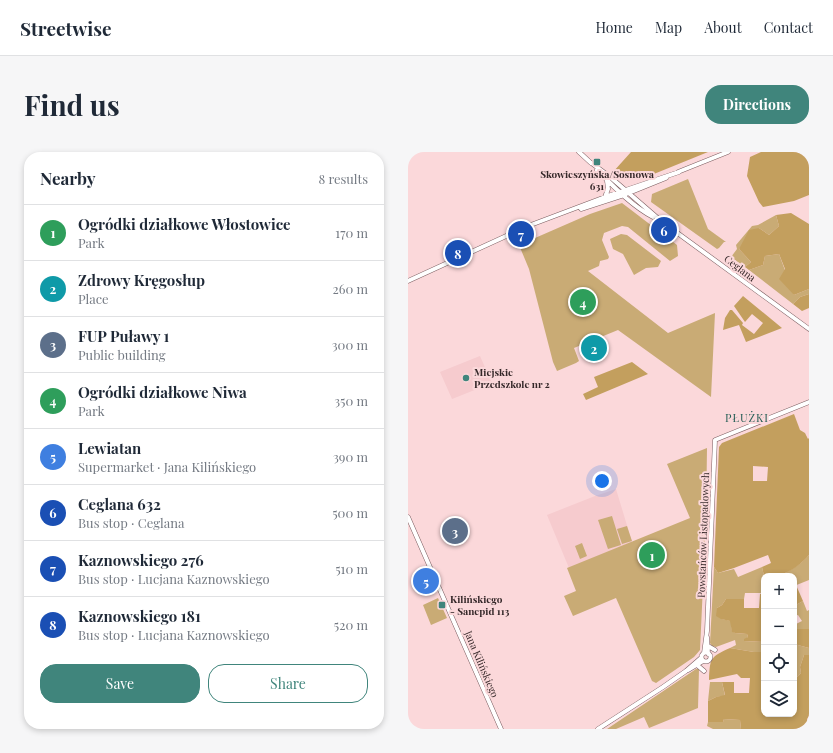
<!DOCTYPE html>
<html lang="en">
<head>
<meta charset="utf-8">
<style>
	:root { --surface:#fff; --page:#f6f6f7; --text:#1f2937; --muted:#747a83; --line:#e0e1e3; --accent:#40857c }
	body { margin:0; font-family:"Playfair Display",serif; background:var(--page); color:var(--text) }
	.controls { position:absolute; right:12px; bottom:12px; display:grid; overflow:hidden; border-radius:8px; box-shadow:0 2px 6px #0003 }
	.controls button { width:36px; height:36px; display:grid; place-items:center; padding:0; border:0; border-bottom:1px solid var(--line); background:var(--surface); color:var(--text); font:20px sans-serif }
	.you { position:absolute; left:194px; top:329px; width:14px; height:14px; margin:-10px; border:3px solid #fff; border-radius:50%; background:#1a73e8; box-shadow:0 0 0 6px #1a73e833 }
	.badge { display:grid; place-items:center; width:26px; height:26px; border-radius:50%; background:var(--accent); color:#fff; font-size:13px; font-weight:700 }
	.pin { position:absolute; translate:-50% -50%; border:2px solid #fff; box-shadow:0 1px 4px #0006 }
	.list { margin:0; padding:0; list-style:none }
	h2 { display:flex; justify-content:space-between; align-items:center; height:52px; margin:0; padding:0 16px; font-size:17px }
	h2 small { font-size:13px; font-weight:400; color:var(--muted) }
	.list li { display:grid; grid-template-columns:26px 1fr auto; gap:12px; align-items:center; box-sizing:border-box; height:56px; padding:0 16px; border-top:1px solid var(--line) }
	.list b { display:block; font-size:15px; white-space:nowrap }
	.list p { margin:0; font-size:13px; white-space:nowrap; color:var(--muted) }
	.list em { font-size:13px; font-style:normal; color:var(--muted) }
	.actions { display:flex; gap:8px; padding:12px 16px }
	.actions a { flex:1; padding:9px 0; border:1px solid var(--accent); border-radius:16px; text-align:center; font-size:14px; color:var(--accent) }
	.actions .main { background:var(--accent); color:#fff }
	.icon { flex:none; width:22px; height:22px; fill:none; stroke:currentColor; stroke-width:2; stroke-linecap:round; stroke-linejoin:round }
	.map { position:relative; flex:none; width:401px; height:577px; overflow:hidden; border-radius:16px }
	header { display:flex; align-items:center; gap:24px; box-sizing:border-box; height:56px; padding:0 20px; background:var(--surface); border-bottom:1px solid var(--line) }
	header strong { font-size:19px }
	nav { display:flex; gap:22px; margin-inline-start:auto; font-size:14px }
	.intro { display:flex; align-items:center; justify-content:space-between; box-sizing:border-box; height:96px; padding:0 24px }
	h1 { margin:0; font-size:28px }
	.button { padding:10px 18px; border-radius:16px; background:var(--accent); color:#fff; font-size:14px; font-weight:700 }
	main { display:flex; gap:24px; padding:0 24px }
	aside { flex:1; background:var(--surface); border-radius:16px; box-shadow:0 2px 6px #0003 }
	.map>svg:first-child { display:block }
	.built { fill:#f6cbce }
	.green { fill:#c9ab75 }
	.forest { fill:#c39f5e; fill-rule:evenodd }
	.lines { fill:none; stroke-linecap:round; stroke-linejoin:round }
	.secondary-casing { stroke:#7c5e61; stroke-width:5 }
	.secondary { stroke:#fff; stroke-width:4 }
	.poi-dot { fill:#40857c; stroke:#fbd8da; stroke-width:1.5 }
	.labels { text-anchor:middle; dominant-baseline:central; stroke-width:4; stroke-linejoin:round; paint-order:stroke }
	.poi-label { font-size:10px; font-weight:bold; fill:#342728; stroke:#fbd8da; text-anchor:start }
	.street-label { font-size:10px; fill:#342728; stroke:#fbd8da }
	.neighbourhood-label { font-size:11px; letter-spacing:1px; fill:#255d55; stroke:#fbd8da }
</style>
</head>
<body>
<header>
<strong>Streetwise</strong>
<nav><a>Home</a><a>Map</a><a>About</a><a>Contact</a></nav>
</header>
<div class="intro"><h1>Find us</h1><a class="button">Directions</a></div>
<main>
<aside>
<h2>Nearby<small>8 results</small></h2>
<ul class="list">
<li><span class="badge" style="background:#2e9e5b">1</span><div><b>Ogródki działkowe Włostowice</b><p>Park</p></div><em>170 m</em></li>
<li><span class="badge" style="background:#0f9aa8">2</span><div><b>Zdrowy Kręgosłup</b><p>Place</p></div><em>260 m</em></li>
<li><span class="badge" style="background:#5c6f8a">3</span><div><b>FUP Puławy 1</b><p>Public building</p></div><em>300 m</em></li>
<li><span class="badge" style="background:#2e9e5b">4</span><div><b>Ogródki działkowe Niwa</b><p>Park</p></div><em>350 m</em></li>
<li><span class="badge" style="background:#3f7fe0">5</span><div><b>Lewiatan</b><p>Supermarket · Jana Kilińskiego</p></div><em>390 m</em></li>
<li><span class="badge" style="background:#1a4fb4">6</span><div><b>Ceglana 632</b><p>Bus stop · Ceglana</p></div><em>500 m</em></li>
<li><span class="badge" style="background:#1a4fb4">7</span><div><b>Kaznowskiego 276</b><p>Bus stop · Lucjana Kaznowskiego</p></div><em>510 m</em></li>
<li><span class="badge" style="background:#1a4fb4">8</span><div><b>Kaznowskiego 181</b><p>Bus stop · Lucjana Kaznowskiego</p></div><em>520 m</em></li>
</ul>
<div class="actions"><a class="main">Save</a><a>Share</a></div>
</aside>
<div class="map">
<svg width="401" height="577" viewBox="0 0 401 577">
	<rect width="100%" height="100%" fill="#fbd8da"/>
	<path class="built" d="M 72,204 L 84,231 L 44,247 L 32,220 Z
		M 208,337 L 224,390 L 161,416 L 139,363 L 187,344 Z"/>
	<path class="green" d="M 280,27 L 300,77 L 318,90 L 316,90 L 311,96 L 309,97 L 243,50 L 244,42 Z
		M 214,51 L 269,93 L 270,104 L 262,109 L 220,75 L 214,74 L 196,81 L 194,88 L 201,105 L 200,107 L 192,109 L 191,114 L 180,119 L 260,181 L 307,161 L 303,245 L 210,178 L 166,196 L 171,209 L 168,211 L 149,219 L 145,210 L 121,117 L 111,93 L 182,62 Z
		M 368,63 L 371,74 L 361,83 L 351,76 L 331,97 L 343,110 L 337,115 L 323,105 L 329,97 L 328,93 L 344,74 L 350,73 Z
		M 213,82 L 219,83 L 253,109 L 250,115 L 238,116 L 226,123 L 215,102 L 205,97 L 202,87 Z
		M 371,102 L 386,143 L 401,137 L 401,142 L 392,145 L 385,152 L 341,118 L 355,113 L 357,104 Z
		M 299,296 L 298,368 L 292,498 L 286,505 L 248,531 L 244,529 L 208,446 L 165,464 L 156,444 L 168,439 L 159,416 L 282,366 L 259,312 Z
		M 204,364 L 213,393 L 200,397 L 190,368 Z
		M 219,374 L 224,389 L 214,392 L 209,377 Z
		M 174,391 L 179,404 L 172,407 L 167,394 Z
		M 401,403 L 401,428 L 386,434 L 386,424 L 371,424 C 381,419 394,412 401,403 Z
		M 306,415 L 310,421 L 326,417 L 330,425 L 354,415 L 356,424 L 356,441 L 337,441 L 336,447 L 318,447 L 314,453 L 309,456 L 314,467 L 323,469 L 324,479 L 327,481 L 339,482 L 340,485 L 336,489 L 356,490 L 356,500 L 346,500 L 322,496 L 328,493 L 327,488 L 308,495 L 304,494 L 302,491 Z
		M 30,446 L 39,466 L 23,473 L 15,453 Z
		M 395,449 L 399,459 L 401,458 L 401,477 L 386,477 L 386,473 L 394,469 L 390,463 L 386,464 L 386,454 Z
		M 386,492 L 401,496 L 401,503 L 396,503 L 392,515 L 393,521 L 386,528 Z
		M 288,517 L 291,517 L 290,556 L 241,576 L 236,565 L 208,577 L 199,577 Z
		M 302,530 L 314,530 L 317,544 L 308,545 L 300,549 Z
		M 316,567 L 332,568 L 333,577 L 305,577 L 299,574 L 300,570 L 315,570 Z"/>
	<path class="forest" d="M 223,0 L 300,0 L 236,26 L 210,22 L 205,20 Z
		M 353,0 L 401,0 L 401,43 L 386,49 L 355,55 L 351,50 L 339,24 L 342,5 Z
		M 383,61 L 401,72 L 401,137 L 386,143 L 371,127 L 377,117 L 371,102 L 357,104 L 355,113 L 341,118 L 337,115 L 343,110 L 331,97 L 341,78 L 351,76 L 361,83 L 371,74 L 368,63 Z
		M 401,142 L 401,156 L 394,159 L 385,152 L 392,145 Z
		M 335,144 L 374,176 L 338,190 L 331,173 L 315,178 L 317,166 L 322,158 L 324,158 L 335,171 L 334,173 L 346,182 L 355,171 L 344,162 L 337,170 L 326,154 Z
		M 224,210 L 240,222 L 178,248 L 175,242 L 190,235 L 186,225 Z
		M 386,262 L 392,278 L 397,281 L 400,287 L 401,286 L 401,403 C 395,411 382,420 372,423 C 368,425 362,424 356,424 L 354,415 L 363,411 L 360,403 L 326,416 L 310,421 L 306,415 L 311,295 L 314,291 ZM 345,314 L 360,315 L 359,329 L 345,329 Z
		M 388,433 L 395,449 L 386,454 L 386,434 Z
		M 356,441 L 356,490 L 336,489 L 336,487 L 340,485 L 339,482 L 327,481 L 324,480 L 322,469 L 313,467 L 308,464 L 309,456 L 314,453 L 318,447 L 336,447 L 336,456 L 351,456 L 352,442 Z
		M 386,477 L 401,477 L 401,496 L 386,492 Z
		M 322,496 L 346,500 L 356,500 L 356,562 L 386,562 L 386,528 L 393,521 L 392,515 L 396,503 L 401,503 L 401,564 L 399,567 L 401,577 L 333,577 L 332,568 L 316,567 L 315,570 L 300,570 L 300,549 L 308,545 L 317,543 L 314,530 L 326,530 L 326,541 L 341,541 L 342,526 L 333,526 L 329,522 L 301,528 C 302,506 302,505 322,496 Z"/>
	<g class="lines">
		<g class="secondary-casing">
			<path id="secondary" d="M 171,0 L 183,11
				M 182,10 L 201,24 L 253,69 L 401,177
				M 189,18 C 206,35 224,54 245,65
				M 270,20 L 320,0
				M 197,45 L 200,37 L 199,29
				M 173,57 L 216,43 L 258,26
				M 0,129 L 120,74 L 197,45 L 271,20
				M 0,365 L 93,577
				M 299,485 L 300,502
				M 300,494 L 307,498
				M293.5 505a4.5 4.5 0 1 1 9 0a4.5 4.5 0 1 1-9 0Z
				M 296,501 L 299,479 L 307,288 L 401,250
				M 289,513 L 296,519
				M 280,518 L 295,509
				M 190,577 L 255,535 L 278,519 L 293,506"/>
		</g>
		<use href="#secondary" class="secondary"/>
	</g>
	<g class="poi-dot">
		<rect x="185" y="6" width="8" height="8" rx="2"/>
		<circle cx="58" cy="226" r="4"/>
		<rect x="30" y="449" width="8" height="8" rx="2"/>
	</g>
	<g class="labels">
		<g class="poi-label">
			<text x="189" y="22" text-anchor="middle">Skowieszyńska/Sosnowa<tspan x="189" dy="12">631</tspan></text>
			<text x="66" y="220">Miejskie<tspan x="66" dy="12">Przedszkole nr 2</tspan></text>
			<text x="42" y="447">Kilińskiego<tspan x="42" dy="12">- Sanepid 113</tspan></text>
		</g>
		<g class="street-label">
			<text transform="translate(332 116) rotate(37)">Ceglana</text>
			<text transform="translate(295 383) rotate(-88)">Powstańców Listopadowych</text>
			<text transform="translate(74 512) rotate(67)">Jana Kilińskiego</text>
		</g>
		<g class="neighbourhood-label">
			<text x="339" y="265">PŁUŻKI</text>
		</g>
	</g>
</svg>
<div class="controls">
<button>+</button>
<button>−</button>
<button><svg class="icon" aria-label="locate" viewBox="0 0 24 24"><circle cx="12" cy="12" r="6"/><path d="M12 2v4M12 18v4M2 12h4M18 12h4"/></svg></button>
<button><svg class="icon" aria-label="layers" viewBox="0 0 24 24"><path d="M12 4l9 5-9 5-9-5zM3 14l9 5 9-5"/></svg></button>
</div>
<div class="you"></div>
<div class="pin badge" style="left:244px;top:403px;background:#2e9e5b">1</div>
<div class="pin badge" style="left:186px;top:196px;background:#0f9aa8">2</div>
<div class="pin badge" style="left:47px;top:379px;background:#5c6f8a">3</div>
<div class="pin badge" style="left:175px;top:150px;background:#2e9e5b">4</div>
<div class="pin badge" style="left:18px;top:429px;background:#3f7fe0">5</div>
<div class="pin badge" style="left:256px;top:78px;background:#1a4fb4">6</div>
<div class="pin badge" style="left:113px;top:82px;background:#1a4fb4">7</div>
<div class="pin badge" style="left:50px;top:101px;background:#1a4fb4">8</div>
</div>
</main>
</body>
</html>
